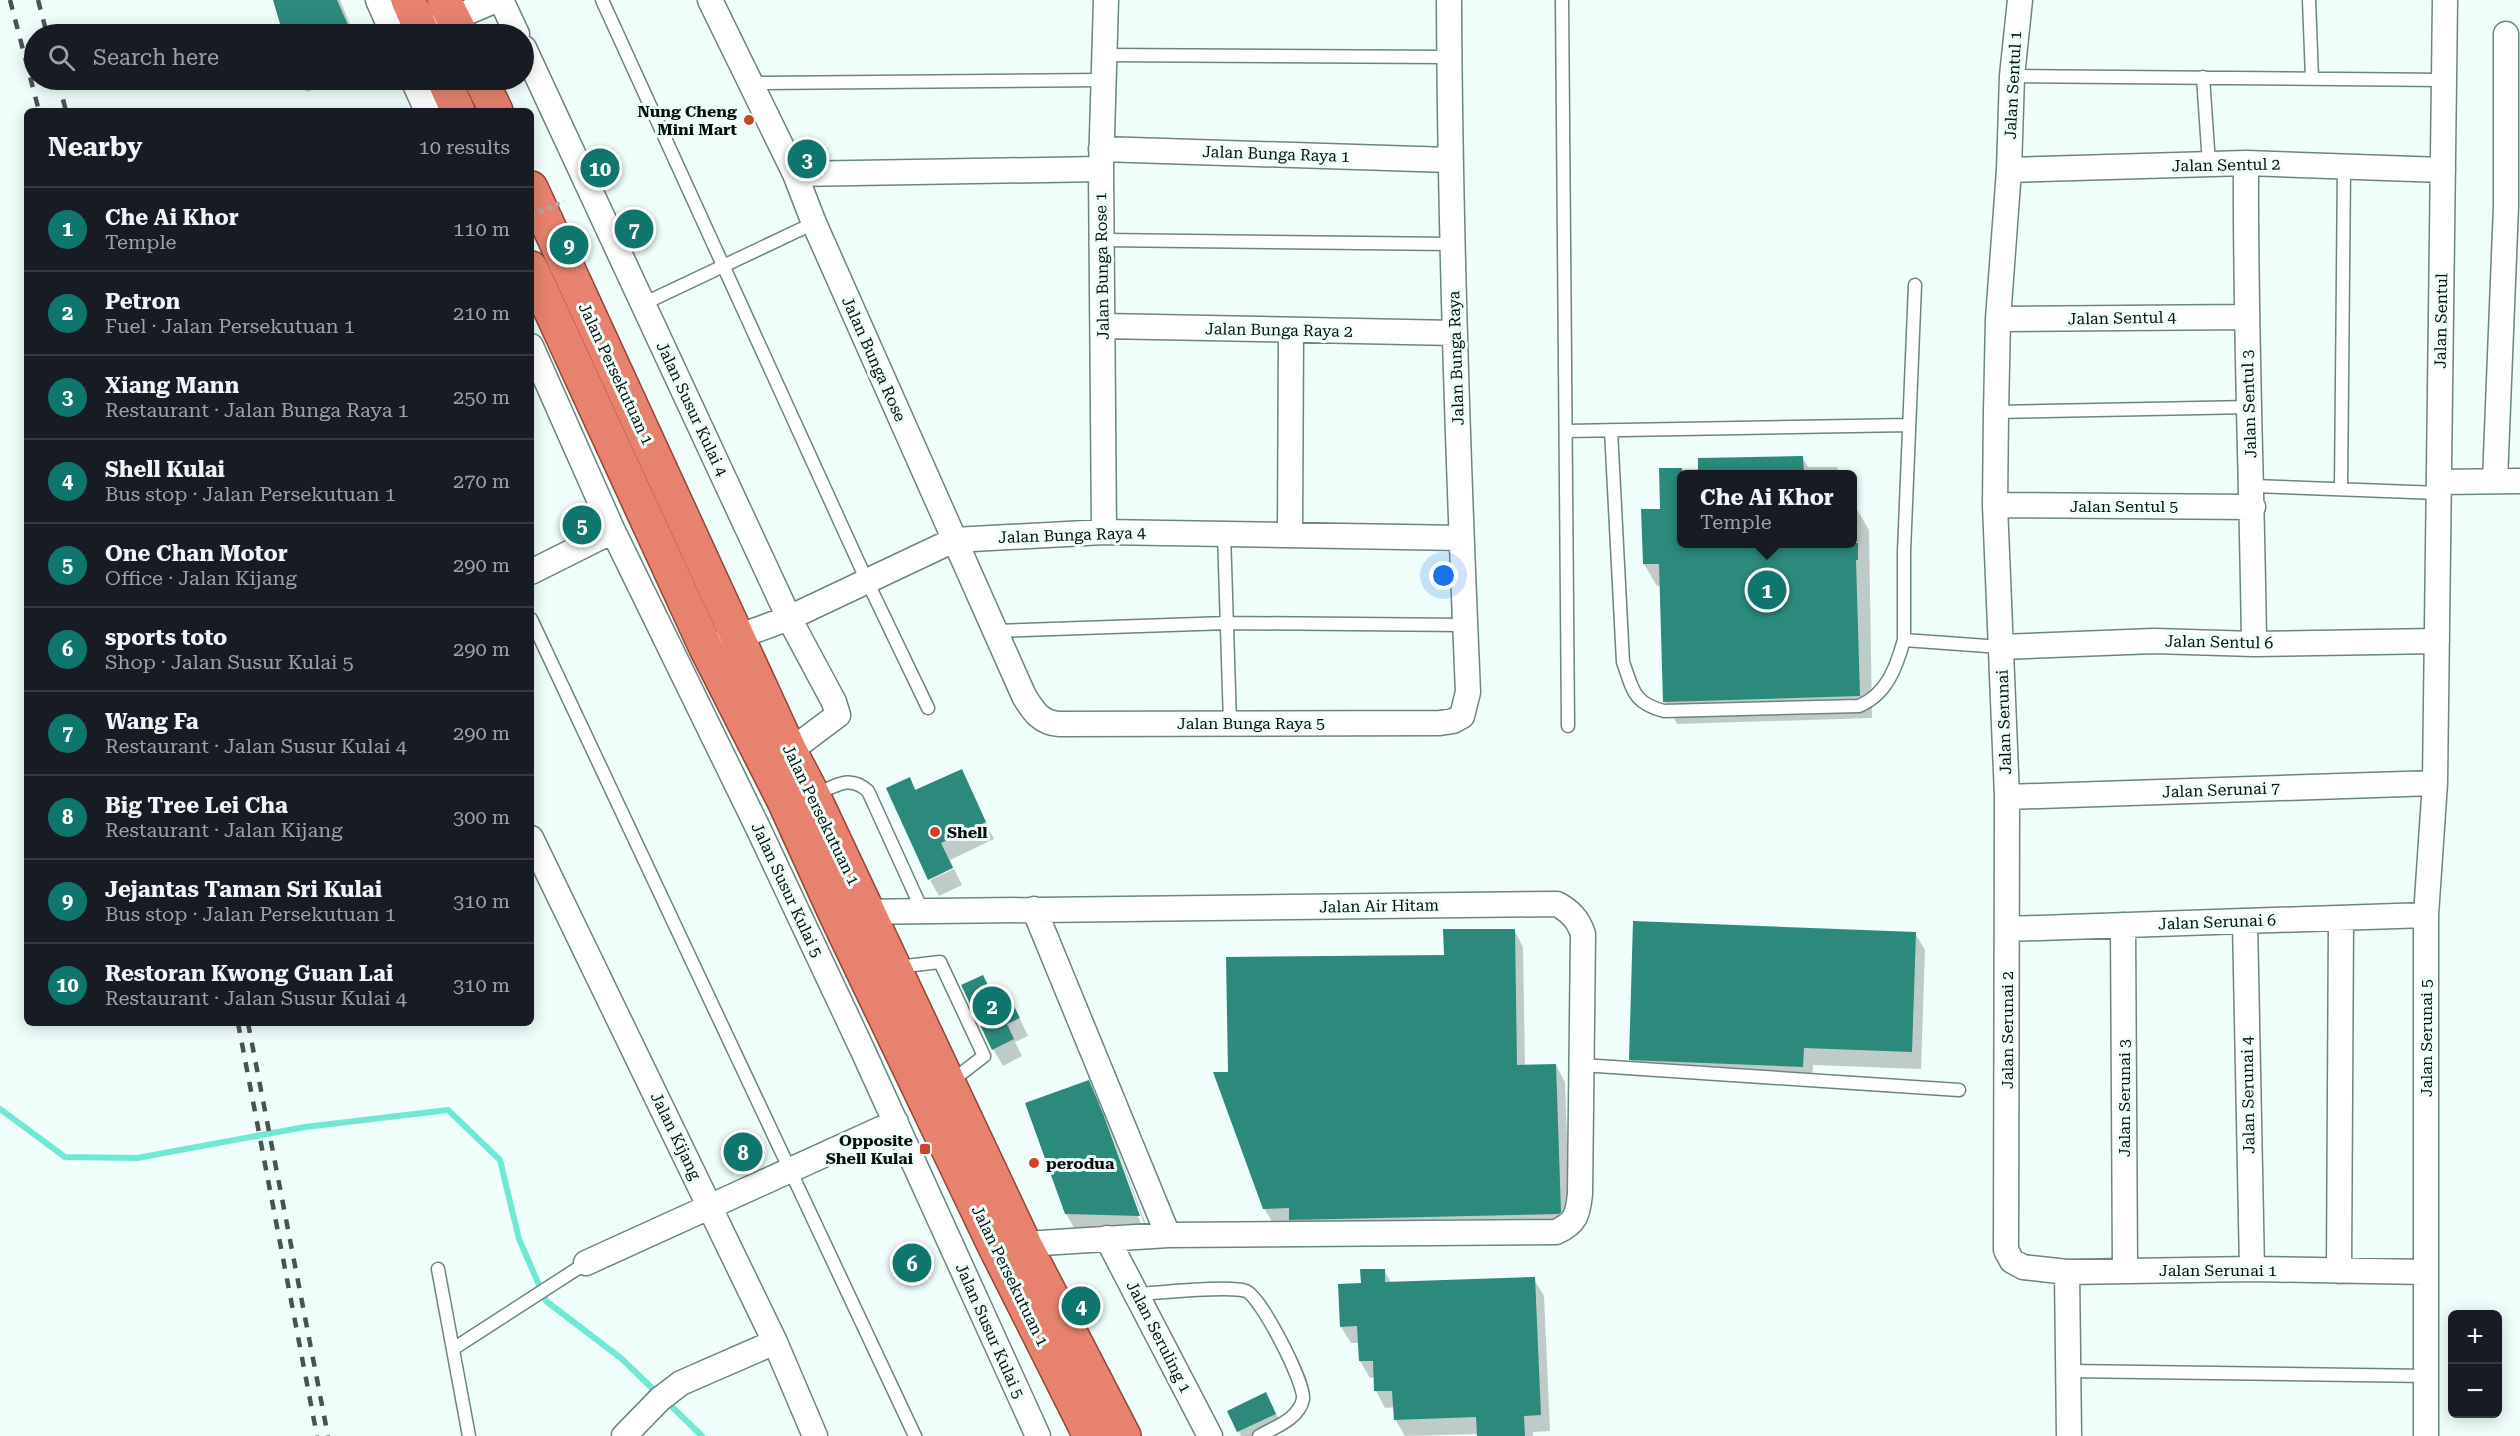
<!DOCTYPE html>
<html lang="en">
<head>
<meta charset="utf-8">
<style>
	:root { --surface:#171b24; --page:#20242c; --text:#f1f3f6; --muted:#9ea1a6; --line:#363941; --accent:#0f766e }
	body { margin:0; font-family:"Roboto Serif",serif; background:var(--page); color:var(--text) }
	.controls { position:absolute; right:18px; bottom:18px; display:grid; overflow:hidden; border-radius:9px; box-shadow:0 3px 15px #0003 }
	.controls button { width:54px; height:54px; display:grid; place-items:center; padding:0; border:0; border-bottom:2px solid var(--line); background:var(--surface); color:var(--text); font:30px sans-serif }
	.you { position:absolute; left:1444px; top:576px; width:21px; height:21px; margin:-15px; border:4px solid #fff; border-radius:50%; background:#1a73e8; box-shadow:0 0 0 9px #1a73e833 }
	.badge { display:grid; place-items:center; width:39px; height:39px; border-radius:50%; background:var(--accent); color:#fff; font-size:20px; font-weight:700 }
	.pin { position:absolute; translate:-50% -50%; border:3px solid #fff; box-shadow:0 2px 6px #0006 }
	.popup { position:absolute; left:1677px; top:470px; width:180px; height:78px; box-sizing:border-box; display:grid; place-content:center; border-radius:9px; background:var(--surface); filter:drop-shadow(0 2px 4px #0005); font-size:20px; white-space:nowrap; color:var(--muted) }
	.popup b { font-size:22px; color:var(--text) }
	.popup::after { content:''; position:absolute; left:50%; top:100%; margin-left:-12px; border:12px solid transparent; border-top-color:var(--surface) }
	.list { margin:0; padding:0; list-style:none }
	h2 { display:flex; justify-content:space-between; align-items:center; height:78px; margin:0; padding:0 24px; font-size:26px }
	h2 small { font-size:20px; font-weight:400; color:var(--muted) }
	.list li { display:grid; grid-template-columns:39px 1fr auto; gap:18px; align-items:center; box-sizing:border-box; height:84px; padding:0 24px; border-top:2px solid var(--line) }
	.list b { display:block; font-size:22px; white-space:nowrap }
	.list p { margin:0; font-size:20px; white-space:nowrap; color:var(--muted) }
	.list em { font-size:20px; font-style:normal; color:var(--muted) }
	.icon { flex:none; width:33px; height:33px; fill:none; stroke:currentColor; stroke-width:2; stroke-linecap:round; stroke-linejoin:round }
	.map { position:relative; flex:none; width:2520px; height:1436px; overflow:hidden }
	.search { position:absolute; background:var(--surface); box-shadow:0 3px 15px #0003; left:24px; top:24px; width:510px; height:66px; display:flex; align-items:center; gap:15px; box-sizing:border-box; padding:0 21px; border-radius:33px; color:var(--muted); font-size:22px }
	.panel { position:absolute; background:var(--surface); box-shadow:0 3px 15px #0003; left:24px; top:108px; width:510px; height:918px; border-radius:9px }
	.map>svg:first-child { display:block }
	.shadow { fill:#0003; fill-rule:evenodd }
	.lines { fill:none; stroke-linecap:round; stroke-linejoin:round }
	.stream { stroke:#70e8d4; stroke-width:6 }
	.building { fill:#2b8a7c }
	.service-casing { stroke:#6d8580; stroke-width:15 }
	.minor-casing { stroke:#6d8580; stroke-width:27 }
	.trunk-casing { stroke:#944535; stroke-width:36 }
	.service { stroke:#fff; stroke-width:12 }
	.minor { stroke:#fff; stroke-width:24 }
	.trunk { stroke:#e6826e; stroke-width:33 }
	.rail { stroke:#495452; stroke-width:4.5; stroke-dasharray:10 10; stroke-linecap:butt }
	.path-bridge { stroke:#a1aeab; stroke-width:4; stroke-dasharray:4.5 4.5; stroke-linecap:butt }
	.poi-dot { fill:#cf4429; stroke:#effefb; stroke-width:2 }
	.labels { text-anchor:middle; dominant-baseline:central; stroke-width:6; stroke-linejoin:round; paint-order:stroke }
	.street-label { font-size:16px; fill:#07100f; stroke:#effefb }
	.poi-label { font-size:16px; font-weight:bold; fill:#07100f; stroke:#effefb; text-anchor:end }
</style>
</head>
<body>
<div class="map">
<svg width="2520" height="1436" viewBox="0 0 2520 1436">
	<rect width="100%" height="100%" fill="#effefb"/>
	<path class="shadow" d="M 275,0 L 340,0 L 354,34 L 284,34 Z
		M 299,80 L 339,80 L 307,92 Z
		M 1802,457 L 1808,467 L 1837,467 L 1841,474 L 1682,474 L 1682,544 L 1852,544 L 1852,508 L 1856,508 L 1869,530 L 1872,718 L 1677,724 L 1664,701 L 1661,586 L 1657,586 L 1644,564 L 1662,511 L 1661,470 L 1699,469 Z
		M 961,771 L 994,839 L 950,860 L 953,867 L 929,878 L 909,779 L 916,791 Z
		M 954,869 L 962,885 L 939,896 L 930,880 Z
		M 1514,930 L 1523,947 L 1525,1066 L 1556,1065 L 1565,1082 L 1570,1229 L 1274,1225 L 1264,1208 L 1229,1073 L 1445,956 Z
		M 1915,933 L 1925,950 L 1921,1069 L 1813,1065 L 1812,1083 L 1640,1076 L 1630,1059 Z
		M 983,977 L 993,995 L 1014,1007 L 1028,1036 L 1015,1042 L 1022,1056 L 1003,1066 L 993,1049 Z
		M 1088,1082 L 1101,1105 L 1151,1238 L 1079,1236 L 1066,1214 ZM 1096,1104 L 1100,1104 L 1144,1223 L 1141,1224 Z
		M 1384,1270 L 1392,1284 L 1534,1279 L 1544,1296 L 1550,1431 L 1533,1432 L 1533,1436 L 1478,1436 L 1478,1434 L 1405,1436 L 1395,1419 L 1395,1407 L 1385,1408 L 1376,1391 L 1375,1377 L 1370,1378 L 1360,1361 L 1360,1343 L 1351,1343 L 1341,1327 L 1362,1285 Z
		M 1266,1394 L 1285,1431 L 1273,1436 L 1241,1436 L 1229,1412 Z"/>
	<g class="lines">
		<path class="stream" d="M 0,1109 L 65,1157 L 137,1158 L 305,1127 L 448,1110 L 500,1160 L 519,1239 L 546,1301 L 622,1359 L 658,1394
			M 666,1401 L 702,1436"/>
	</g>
	<path class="building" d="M 273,0 L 337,0 L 352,34 L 283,34 Z
		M 1803,456 L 1804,474 L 1698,474 L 1698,458 Z
		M 1659,468 L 1682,468 L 1682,543 L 1858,543 L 1858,560 L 1856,560 L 1860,696 L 1663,702 L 1659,564 L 1643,564 L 1641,509 L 1660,509 Z
		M 962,769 L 986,822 L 941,843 L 953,868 L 928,880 L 886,788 L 910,777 L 915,790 Z
		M 1633,921 L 1916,932 L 1912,1052 L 1804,1048 L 1803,1067 L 1629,1060 Z
		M 1443,929 L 1515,929 L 1517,1065 L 1556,1064 L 1561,1212 L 1559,1214 L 1289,1220 L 1289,1208 L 1263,1209 L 1213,1072 L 1228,1072 L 1226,957 L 1444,955 Z
		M 983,975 L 992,994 L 1005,988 L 1020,1018 L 1007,1024 L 1014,1039 L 992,1050 L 961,985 Z
		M 1089,1080 L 1104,1116 L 1140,1216 L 1065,1214 L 1025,1103 Z
		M 1360,1269 L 1385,1269 L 1385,1282 L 1535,1277 L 1541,1415 L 1524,1416 L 1525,1436 L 1477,1436 L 1476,1417 L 1394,1420 L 1392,1391 L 1374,1391 L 1373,1361 L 1359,1361 L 1357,1326 L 1340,1327 L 1338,1284 L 1361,1283 Z
		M 1266,1392 L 1276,1414 L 1237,1432 L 1227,1411 Z"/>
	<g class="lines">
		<g class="service-casing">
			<path id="service" d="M 602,0 L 867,581 L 928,708
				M 1562,0 L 1568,726
				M 2309,0 L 2312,78
				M 1104,55 L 1450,57
				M 2012,76 L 2444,80
				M 2203,77 L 2209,164
				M 749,83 L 1103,80
				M 1102,240 L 1452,244
				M 1915,285 L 1904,552 L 1904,640 L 2001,647
				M 643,304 L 814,223
				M 1996,412 L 2250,407
				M 1611,430 L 1623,662 C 1633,690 1633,703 1664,711 L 1859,706 C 1887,694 1896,668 1904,640
				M 1566,431 L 1909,425
				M 2252,486 L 2439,493
				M 2341,489 L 2344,167
				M 1224,533 L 1230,723
				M 531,619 L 915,1436
				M 995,631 L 1227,623 L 1465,625
				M 814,795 C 836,786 849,774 868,791 L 923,912
				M 897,967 L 940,962 L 984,1056 L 949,1083
				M 1582,1065 L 1959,1090
				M 438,1269 L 469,1436
				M 1137,1294 C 1158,1293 1230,1285 1246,1291 C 1261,1297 1305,1383 1303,1399 C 1299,1419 1275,1427 1259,1436
				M 453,1349 L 586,1263
				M 2069,1371 L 2428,1376"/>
		</g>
		<g class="minor-casing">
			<path id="minor" d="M 378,0 L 393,34
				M 501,0 L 517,34
				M 710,0 L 795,174 L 814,223 L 1024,696 C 1033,711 1041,723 1059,724 L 1440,723 L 1453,721 L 1462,716 L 1468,692 C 1458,462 1450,231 1449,0
				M 2020,0 L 2012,76 L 2009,170 L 1998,319 L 1996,412 L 1995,505 L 2007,797 L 2006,1250 L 2012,1261 L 2023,1267 L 2067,1272 L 2252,1269 L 2425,1272
				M 438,25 L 496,0
				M 524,48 L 789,618 L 834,702 L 838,715 L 790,751
				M 413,80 L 427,111
				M 1101,149 L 1450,160
				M 2246,163 C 2245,324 2252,484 2254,644
				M 2009,170 L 2246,163 L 2443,170
				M 795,174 L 1101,169
				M 1998,319 L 2245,317
				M 1103,326 L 1455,333
				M 531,346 L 613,531 L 758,828 L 863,1051 L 1038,1436
				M 2495,481 L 2506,206 L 2506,34
				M 2439,482 L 2520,481
				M 1995,505 L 2253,507
				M 1104,532 L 1101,169 L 1106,0
				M 1290,533 L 1291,330
				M 531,572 L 613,531
				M 724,642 L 789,618 L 954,540 L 1104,532 L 1461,538
				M 2001,647 L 2154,641 L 2254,644 L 2437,641
				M 2007,797 L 2435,783
				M 531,838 L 775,1342 L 815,1436
				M 1034,909 L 1168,1235
				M 852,912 L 1557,904 C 1570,911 1578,919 1583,934 L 1580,1194 C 1578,1214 1576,1223 1556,1232 L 1168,1235 L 1010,1245
				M 2245,921 L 2252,1269
				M 2123,925 L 2125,1270
				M 2007,929 L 2426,915
				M 1107,1238 L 1210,1436
				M 586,1263 L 896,1122
				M 2339,1271 L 2341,918
				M 2067,1272 L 2069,1436
				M 624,1436 L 660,1399 L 681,1383 L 775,1342
				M 2426,1436 L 2426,915 L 2435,783 L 2445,0"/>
		</g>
		<g class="trunk-casing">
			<path id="trunk" d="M 408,0 L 423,34
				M 444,0 L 461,34
				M 444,80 L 458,111
				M 481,80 L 496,111
				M 531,188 L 790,751 L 813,795 L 1025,1245 L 1124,1436
				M 531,268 L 706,648 L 784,801 L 835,913 L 994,1245 L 1090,1436"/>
		</g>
		<use href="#service" class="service"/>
		<use href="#minor" class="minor"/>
		<use href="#trunk" class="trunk"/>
		<path class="rail" d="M 10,0 L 39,111
			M 38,0 L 47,34
			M 58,80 L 66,111
			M 238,1023 L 317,1436
			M 248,1023 L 328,1436"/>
		<path class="path-bridge" d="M 531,216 L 564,201"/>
	</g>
	<g class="poi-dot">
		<circle cx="749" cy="120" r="6"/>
		<circle cx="935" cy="832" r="6"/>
		<rect x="919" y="1143" width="12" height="12" rx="3"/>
		<circle cx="1034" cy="1163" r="6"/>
	</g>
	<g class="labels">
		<g class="street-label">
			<text transform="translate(2013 85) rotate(-87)">Jalan Sentul 1</text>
			<text transform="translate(1276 154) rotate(2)">Jalan Bunga Raya 1</text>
			<text transform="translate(2226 165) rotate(-1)">Jalan Sentul 2</text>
			<text transform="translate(1102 266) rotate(-91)">Jalan Bunga Rose 1</text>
			<text transform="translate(2122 318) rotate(-1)">Jalan Sentul 4</text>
			<text transform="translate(2441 321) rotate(-89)">Jalan Sentul</text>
			<text transform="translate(1279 330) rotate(1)">Jalan Bunga Raya 2</text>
			<text transform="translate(1456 358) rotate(-92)">Jalan Bunga Raya</text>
			<text transform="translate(874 359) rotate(66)">Jalan Bunga Rose</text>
			<text transform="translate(616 374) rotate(65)">Jalan Persekutuan 1</text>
			<text transform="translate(2249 404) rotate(-92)">Jalan Sentul 3</text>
			<text transform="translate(692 409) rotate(65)">Jalan Susur Kulai 4</text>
			<text x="2124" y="506">Jalan Sentul 5</text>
			<text transform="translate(1072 535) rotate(-2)">Jalan Bunga Raya 4</text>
			<text transform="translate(2219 642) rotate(1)">Jalan Sentul 6</text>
			<text transform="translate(2004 722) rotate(-92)">Jalan Serunai</text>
			<text x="1251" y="723">Jalan Bunga Raya 5</text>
			<text transform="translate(2221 790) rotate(-2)">Jalan Serunai 7</text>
			<text transform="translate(821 815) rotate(64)">Jalan Persekutuan 1</text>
			<text transform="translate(787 890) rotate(65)">Jalan Susur Kulai 5</text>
			<text transform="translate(1379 906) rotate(-1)">Jalan Air Hitam</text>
			<text transform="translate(2217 922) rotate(-2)">Jalan Serunai 6</text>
			<text transform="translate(2007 1030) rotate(-90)">Jalan Serunai 2</text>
			<text transform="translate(2426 1038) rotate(-90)">Jalan Serunai 5</text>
			<text transform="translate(2248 1095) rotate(-91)">Jalan Serunai 4</text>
			<text transform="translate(2124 1098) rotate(-90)">Jalan Serunai 3</text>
			<text transform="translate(676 1136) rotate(64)">Jalan Kijang</text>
			<text x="2218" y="1270">Jalan Serunai 1</text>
			<text transform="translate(1010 1276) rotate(64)">Jalan Persekutuan 1</text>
			<text transform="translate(990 1331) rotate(66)">Jalan Susur Kulai 5</text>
			<text transform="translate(1159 1337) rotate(63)">Jalan Seruling 1</text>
		</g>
		<g class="poi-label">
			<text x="737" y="111">Nung Cheng<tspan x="737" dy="18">Mini Mart</tspan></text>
			<text x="947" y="832" text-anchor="start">Shell</text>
			<text x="913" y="1140">Opposite<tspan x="913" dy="18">Shell Kulai</tspan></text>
			<text x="1046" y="1163" text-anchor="start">perodua</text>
		</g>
	</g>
</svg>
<div class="controls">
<button>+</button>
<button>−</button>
</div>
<div class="you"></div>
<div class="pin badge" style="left:1767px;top:590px">1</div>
<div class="popup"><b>Che Ai Khor</b>Temple</div>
<div class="pin badge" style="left:992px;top:1006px">2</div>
<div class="pin badge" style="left:807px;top:159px">3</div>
<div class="pin badge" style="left:1081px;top:1306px">4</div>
<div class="pin badge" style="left:582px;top:525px">5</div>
<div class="pin badge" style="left:912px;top:1263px">6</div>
<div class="pin badge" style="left:634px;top:229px">7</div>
<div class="pin badge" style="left:743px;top:1152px">8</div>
<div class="pin badge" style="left:569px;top:245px">9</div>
<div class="pin badge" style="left:600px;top:168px">10</div>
<div class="search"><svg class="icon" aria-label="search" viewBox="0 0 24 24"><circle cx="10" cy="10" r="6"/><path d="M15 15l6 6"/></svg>Search here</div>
<section class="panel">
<h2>Nearby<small>10 results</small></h2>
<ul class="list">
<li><span class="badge">1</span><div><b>Che Ai Khor</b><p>Temple</p></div><em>110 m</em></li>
<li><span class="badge">2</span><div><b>Petron</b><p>Fuel · Jalan Persekutuan 1</p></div><em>210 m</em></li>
<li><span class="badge">3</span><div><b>Xiang Mann</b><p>Restaurant · Jalan Bunga Raya 1</p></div><em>250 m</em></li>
<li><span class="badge">4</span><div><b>Shell Kulai</b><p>Bus stop · Jalan Persekutuan 1</p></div><em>270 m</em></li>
<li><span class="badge">5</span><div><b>One Chan Motor</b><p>Office · Jalan Kijang</p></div><em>290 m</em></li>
<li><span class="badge">6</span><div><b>sports toto</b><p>Shop · Jalan Susur Kulai 5</p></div><em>290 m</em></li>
<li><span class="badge">7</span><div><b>Wang Fa</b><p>Restaurant · Jalan Susur Kulai 4</p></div><em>290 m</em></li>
<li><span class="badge">8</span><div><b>Big Tree Lei Cha</b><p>Restaurant · Jalan Kijang</p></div><em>300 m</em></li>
<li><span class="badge">9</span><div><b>Jejantas Taman Sri Kulai</b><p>Bus stop · Jalan Persekutuan 1</p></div><em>310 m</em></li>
<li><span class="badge">10</span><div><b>Restoran Kwong Guan Lai</b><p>Restaurant · Jalan Susur Kulai 4</p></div><em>310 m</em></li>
</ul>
</section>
</div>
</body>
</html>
